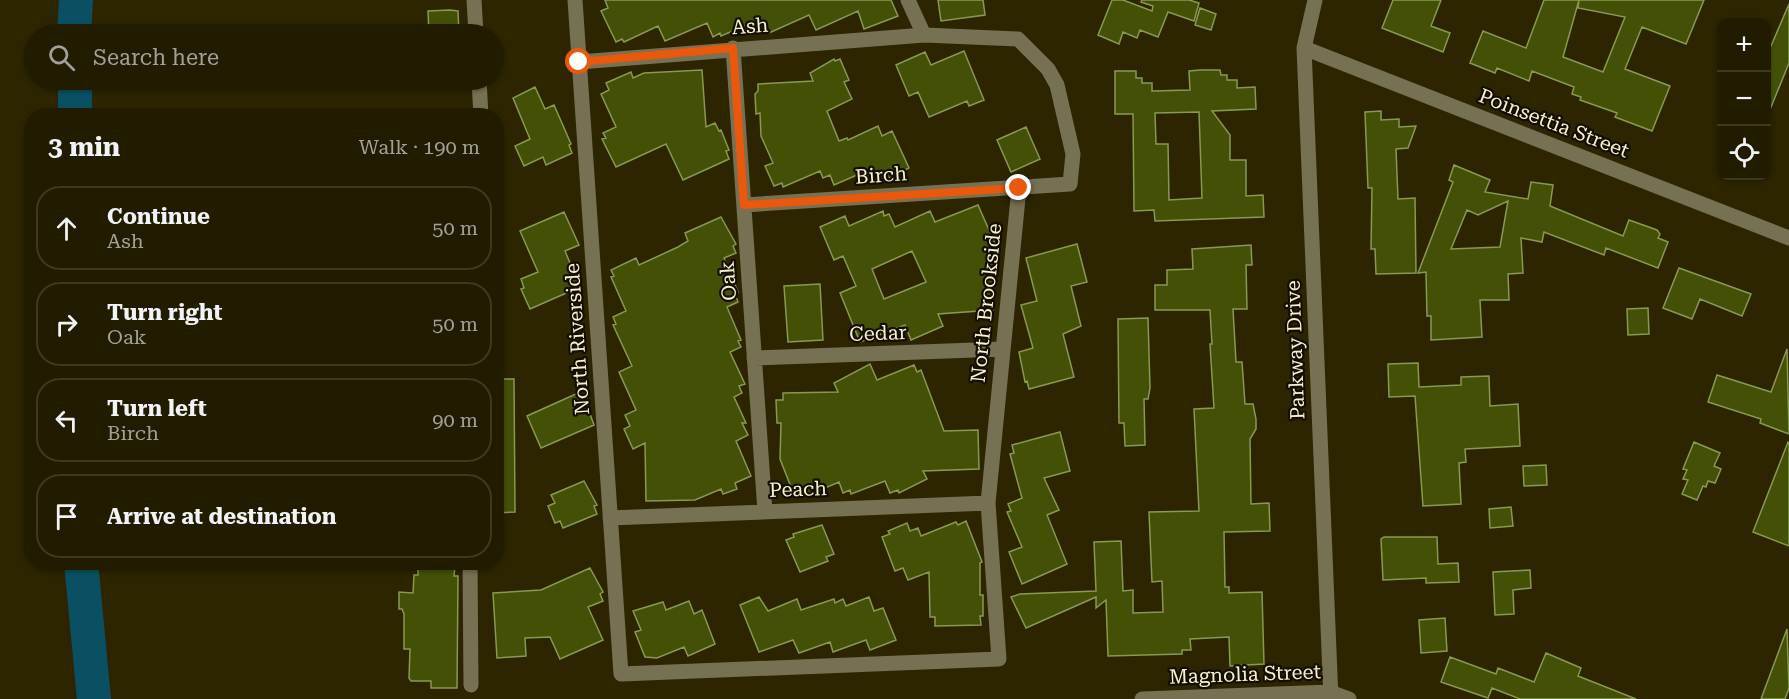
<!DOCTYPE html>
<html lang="en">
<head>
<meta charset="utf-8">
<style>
	:root { --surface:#211c00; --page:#2d290f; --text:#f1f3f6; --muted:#a2a199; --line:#3e3a22 }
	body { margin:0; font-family:"Roboto Serif",serif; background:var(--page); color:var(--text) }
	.controls { position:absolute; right:18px; top:18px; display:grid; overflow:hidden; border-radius:12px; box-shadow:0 2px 4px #0004 }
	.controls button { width:54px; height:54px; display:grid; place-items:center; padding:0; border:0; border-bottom:2px solid var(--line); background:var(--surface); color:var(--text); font:30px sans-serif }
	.stop { position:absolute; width:18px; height:18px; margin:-14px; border:4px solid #ea580c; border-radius:50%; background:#fff }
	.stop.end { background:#ea580c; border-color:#fff; box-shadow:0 2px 6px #0008 }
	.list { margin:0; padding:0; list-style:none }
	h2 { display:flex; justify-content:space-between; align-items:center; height:78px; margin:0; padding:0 24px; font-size:26px }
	h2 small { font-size:20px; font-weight:400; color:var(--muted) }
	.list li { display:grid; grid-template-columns:39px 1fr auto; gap:18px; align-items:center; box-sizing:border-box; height:84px; margin:0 12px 12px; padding:0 12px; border:2px solid var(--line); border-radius:24px }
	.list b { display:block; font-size:22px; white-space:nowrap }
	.list p { margin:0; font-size:20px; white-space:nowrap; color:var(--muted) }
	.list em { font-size:20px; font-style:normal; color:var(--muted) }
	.icon { flex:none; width:33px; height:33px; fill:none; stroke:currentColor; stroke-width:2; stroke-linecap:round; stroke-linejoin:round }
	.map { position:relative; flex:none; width:1789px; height:699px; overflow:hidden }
	.search { position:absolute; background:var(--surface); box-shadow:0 2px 4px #0004; left:24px; top:24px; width:480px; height:66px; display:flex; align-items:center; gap:15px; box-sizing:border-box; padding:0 21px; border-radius:33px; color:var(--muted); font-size:22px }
	.panel { position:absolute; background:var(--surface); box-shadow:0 2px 4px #0004; left:24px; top:108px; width:480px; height:462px; border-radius:24px }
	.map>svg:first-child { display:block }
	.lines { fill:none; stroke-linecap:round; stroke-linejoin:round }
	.river { stroke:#0a5062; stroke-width:34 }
	.building { fill:#435006; stroke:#889951; stroke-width:1.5; fill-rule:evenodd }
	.minor { stroke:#767153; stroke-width:15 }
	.route { stroke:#ea580c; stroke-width:8 }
	.labels { text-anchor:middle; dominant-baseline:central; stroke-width:4.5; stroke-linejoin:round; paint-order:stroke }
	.street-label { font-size:20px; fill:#f7f1cc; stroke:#120e00 }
</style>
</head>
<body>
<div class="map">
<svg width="1789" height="699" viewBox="0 0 1789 699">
	<rect width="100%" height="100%" fill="#2c2500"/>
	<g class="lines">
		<path class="river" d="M 74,34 L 76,0
			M 75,80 L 75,116
			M 81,562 L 94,699"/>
	</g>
	<path class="building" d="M 605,0 L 891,0 L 898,16 L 864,29 L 858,11 L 816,30 L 809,15 L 769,33 L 768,30 L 760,32 L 756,21 L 721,36 L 720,33 L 713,37 L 707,23 L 665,41 L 658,26 L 624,42 L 622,39 L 616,42 L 601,11 L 608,8 Z
		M 938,0 L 983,0 L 985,15 L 941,21 Z
		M 1112,0 L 1123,0 L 1152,11 L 1153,6 L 1141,2 L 1142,0 L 1189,0 L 1199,3 L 1194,21 L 1168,12 L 1158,37 L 1140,30 L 1137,38 L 1123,32 L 1119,44 L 1098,35 Z
		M 1393,0 L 1441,0 L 1431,26 L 1450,33 L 1443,52 L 1382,28 Z
		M 1544,0 L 1579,0 L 1563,57 L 1603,72 L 1625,17 L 1578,8 L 1579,0 L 1704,0 L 1686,44 L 1642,27 L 1625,69 L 1670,86 L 1652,131 L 1615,117 L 1617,113 L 1580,100 L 1581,97 L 1572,94 L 1574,87 L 1532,71 L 1529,81 L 1497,68 L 1495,73 L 1470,63 L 1483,31 L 1526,48 Z
		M 1789,4 L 1789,63 L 1767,117 L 1767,44 L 1771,46 Z
		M 1200,8 L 1216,14 L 1211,30 L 1195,25 Z
		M 450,10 L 458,11 L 459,34 L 429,34 L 428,11 Z
		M 964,51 L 984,100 L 969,106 L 967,101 L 929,117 L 918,92 L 909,96 L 896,65 L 925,52 L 931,65 Z
		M 834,59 L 835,61 L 840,59 L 849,80 L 844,82 L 852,99 L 827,111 L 839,141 L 847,138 L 848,140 L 878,126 L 882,136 L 892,131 L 909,168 L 881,182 L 879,179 L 872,182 L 866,171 L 834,185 L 830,175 L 823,178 L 820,171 L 783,187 L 782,183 L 774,186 L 765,166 L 773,163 L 761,136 L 760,113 L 756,114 L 755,94 L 758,91 L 758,84 L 813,81 L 810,73 Z
		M 702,70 L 706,127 L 715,123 L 719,131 L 721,130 L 729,150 L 726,151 L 729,159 L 683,180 L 666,144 L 616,167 L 602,139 L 606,138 L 603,133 L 616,127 L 601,94 L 609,90 L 606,83 L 631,72 L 633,78 L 644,73 Z
		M 1200,70 L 1220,70 L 1221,75 L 1227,75 L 1227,80 L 1237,80 L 1237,88 L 1255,87 L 1256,109 L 1212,111 L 1230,135 L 1230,160 L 1246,160 L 1246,196 L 1263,195 L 1264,217 L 1155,221 L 1154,210 L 1134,211 L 1133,114 L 1115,114 L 1115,71 L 1136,71 L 1136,78 L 1142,78 L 1142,83 L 1152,83 L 1152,91 L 1190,90 L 1189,71 ZM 1199,112 L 1202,198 L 1169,200 L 1168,144 L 1156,144 L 1155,113 Z
		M 535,87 L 545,109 L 554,105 L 571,144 L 569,145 L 572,153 L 546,165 L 543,157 L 524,166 L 515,146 L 530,139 L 513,98 Z
		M 1381,111 L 1381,120 L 1399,119 L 1399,127 L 1416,126 L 1408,148 L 1396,149 L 1398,199 L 1415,198 L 1416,273 L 1376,274 L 1375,249 L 1371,249 L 1372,188 L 1368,188 L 1365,112 Z
		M 1026,127 L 1040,159 L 1011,172 L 997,140 Z
		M 1454,165 L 1490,180 L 1485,192 L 1528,199 L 1531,182 L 1553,185 L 1550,206 L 1623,236 L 1629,220 L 1657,230 L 1660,234 L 1658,238 L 1668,242 L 1658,268 L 1606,248 L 1604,255 L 1544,232 L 1542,242 L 1521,238 L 1523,273 L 1508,274 L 1509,300 L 1480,300 L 1482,337 L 1431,340 L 1431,316 L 1427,316 L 1426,272 L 1418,273 L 1453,182 L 1449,180 ZM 1508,201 L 1500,247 L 1451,249 L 1467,210 L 1478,215 Z
		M 978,205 L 997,248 L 994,249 L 993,310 L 938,314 L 943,326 L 911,340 L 905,325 L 860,342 L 840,293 L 856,286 L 843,256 L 834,260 L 820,227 L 845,216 L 849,226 L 883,211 L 884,216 L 889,214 L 895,227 L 930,211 L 935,222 ZM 912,251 L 926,282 L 884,299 L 872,269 Z
		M 564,212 L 579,245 L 565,251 L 580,287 L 530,309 L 521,289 L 524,288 L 521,279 L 538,272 L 520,231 Z
		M 721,217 L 736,244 L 733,246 L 736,253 L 724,258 L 738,292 L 735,294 L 738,302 L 727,307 L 741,340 L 738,341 L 741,347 L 730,352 L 745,384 L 739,386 L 742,393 L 734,397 L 746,423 L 742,423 L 748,435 L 736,441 L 751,476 L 735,483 L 737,489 L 723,494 L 721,489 L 695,500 L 646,501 L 645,443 L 633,449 L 624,429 L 630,426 L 625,415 L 636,410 L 619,372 L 632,366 L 613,325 L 616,324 L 613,317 L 626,311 L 611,277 L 614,276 L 611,270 L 636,258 L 639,265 L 678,247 L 688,241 L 685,233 Z
		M 1077,244 L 1087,282 L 1071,286 L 1081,326 L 1063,334 L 1074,377 L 1029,389 L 1027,381 L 1025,382 L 1019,352 L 1033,348 L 1021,305 L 1037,301 L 1026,258 Z
		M 1251,245 L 1252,265 L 1246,265 L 1247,309 L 1233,309 L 1236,362 L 1242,362 L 1245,404 L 1253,404 L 1256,419 L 1256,429 L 1250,439 L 1251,504 L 1269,503 L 1270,531 L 1224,532 L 1225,587 L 1229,587 L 1229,593 L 1262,592 L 1264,664 L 1230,666 L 1229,637 L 1190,639 L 1191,650 L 1182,650 L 1182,654 L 1108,656 L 1106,600 L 1096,608 L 1096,597 L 1026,628 L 1011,597 L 1020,594 L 1096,591 L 1094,542 L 1121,541 L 1123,591 L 1133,590 L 1133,613 L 1163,612 L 1162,581 L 1152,582 L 1149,512 L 1199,511 L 1194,409 L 1214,408 L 1210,344 L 1212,344 L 1210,310 L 1155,310 L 1155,285 L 1167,285 L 1167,270 L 1193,269 L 1192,249 Z
		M 1679,268 L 1751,294 L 1742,316 L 1700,299 L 1692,319 L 1663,308 Z
		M 820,284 L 823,340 L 788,342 L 784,286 Z
		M 1648,308 L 1649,334 L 1628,335 L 1627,309 Z
		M 1148,318 L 1150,388 L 1148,399 L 1144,399 L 1145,445 L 1125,446 L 1124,423 L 1119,423 L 1118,319 Z
		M 1787,349 L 1789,434 L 1760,423 L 1761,419 L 1708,402 L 1717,375 L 1771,392 Z
		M 1418,363 L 1419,387 L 1461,385 L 1461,377 L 1489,376 L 1490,406 L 1518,404 L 1520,446 L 1465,449 L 1466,462 L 1459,463 L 1461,504 L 1423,506 L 1415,396 L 1389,397 L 1388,364 Z
		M 870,364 L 877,380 L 914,365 L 917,372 L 921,370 L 944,431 L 978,430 L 979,469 L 923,471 L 927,479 L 899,493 L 898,490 L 890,493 L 885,481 L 851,494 L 850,490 L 843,493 L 839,482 L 804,497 L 803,494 L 795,497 L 780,459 L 781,423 L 777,423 L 776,400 L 783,400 L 783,393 L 838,392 L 834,383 Z
		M 496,379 L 514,379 L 515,512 L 496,513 Z
		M 578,393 L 582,402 L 585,400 L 594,425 L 541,448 L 527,416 Z
		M 1060,432 L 1070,471 L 1044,478 L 1059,510 L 1047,515 L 1067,564 L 1022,584 L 1009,552 L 1022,547 L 1007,512 L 1011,511 L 1008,504 L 1022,498 L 1010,454 L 1014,453 L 1012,445 Z
		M 1694,442 L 1720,453 L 1714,466 L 1721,469 L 1715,483 L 1708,481 L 1706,487 L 1703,486 L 1697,500 L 1682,494 L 1688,480 L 1683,479 L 1687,470 L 1683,469 Z
		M 1788,442 L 1789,443 L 1789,546 L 1753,532 Z
		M 1546,465 L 1547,485 L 1524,486 L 1523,466 Z
		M 584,481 L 597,505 L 594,506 L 597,514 L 563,528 L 560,521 L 555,523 L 548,506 L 555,503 L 551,495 Z
		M 1511,507 L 1513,526 L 1490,528 L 1489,509 Z
		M 966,521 L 982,562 L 980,563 L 980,595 L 983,595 L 983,616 L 980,616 L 981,625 L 935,626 L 935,617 L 930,617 L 929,572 L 908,580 L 903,568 L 895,571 L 882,537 L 890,534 L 888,531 L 907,523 L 910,531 L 918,528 L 921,536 L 956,522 L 958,525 Z
		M 822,525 L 834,554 L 826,557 L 828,561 L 800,572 L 786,540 L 794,537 L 793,534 Z
		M 1384,537 L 1437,537 L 1438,564 L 1458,563 L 1459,582 L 1426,583 L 1426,578 L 1383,580 L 1381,539 Z
		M 418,565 L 455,567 L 454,576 L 458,576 L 457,688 L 431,688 L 431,681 L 411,681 L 409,678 L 410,649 L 404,649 L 404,614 L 402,609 L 399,609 L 399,592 L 413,593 L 414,575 L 418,575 Z
		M 590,568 L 603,592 L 600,594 L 603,601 L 588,607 L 603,640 L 560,659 L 550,637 L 525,638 L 526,656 L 497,658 L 493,593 L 541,590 Z
		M 1530,570 L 1531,588 L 1513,590 L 1514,614 L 1495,615 L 1493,572 Z
		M 759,597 L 768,611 L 797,599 L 801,610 L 834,599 L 835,603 L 843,599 L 846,606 L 869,597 L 874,611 L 883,608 L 896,640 L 870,650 L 866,640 L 833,652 L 830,642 L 799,653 L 793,640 L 759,652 L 740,605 Z
		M 689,601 L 694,614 L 702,610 L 715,644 L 688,656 L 684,647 L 657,658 L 645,657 L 635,632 L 641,630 L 633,611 L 663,602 L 666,610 Z
		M 1445,618 L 1447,651 L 1421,653 L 1419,620 Z
		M 1787,629 L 1789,688 L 1785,699 L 1761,699 Z
		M 1546,653 L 1581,668 L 1578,676 L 1636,699 L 1520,699 L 1492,688 L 1488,698 L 1441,682 L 1450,657 L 1496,674 L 1498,668 L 1534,682 Z"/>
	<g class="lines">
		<path class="minor" d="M 474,0 L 476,34
			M 575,0 L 621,674 L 999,659 L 988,503 L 1019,188
			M 908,0 L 924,35
			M 1315,0 L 1304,48 L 1331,699
			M 733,48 L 765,512
			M 1304,48 L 1789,238
			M 579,62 L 924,35 L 1018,39 L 1048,69 L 1057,85 L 1073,154 L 1070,184 L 744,205
			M 479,80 L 481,116
			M 754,358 L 1002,349
			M 610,518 L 988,503
			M 470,562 L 471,685
			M 1142,699 L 1330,692 L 1349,699"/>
	</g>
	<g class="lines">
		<path class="route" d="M 579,62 L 733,48 L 744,205 L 1019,188"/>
	</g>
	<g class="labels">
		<g class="street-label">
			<text transform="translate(750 26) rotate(-4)">Ash</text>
			<text transform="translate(1554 123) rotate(21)">Poinsettia Street</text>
			<text transform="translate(881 175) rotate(-4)">Birch</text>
			<text transform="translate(728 281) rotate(-94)">Oak</text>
			<text transform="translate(986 303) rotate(-84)">North Brookside</text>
			<text transform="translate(878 333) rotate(-2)">Cedar</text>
			<text transform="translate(577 339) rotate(-94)">North Riverside</text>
			<text transform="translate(1295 350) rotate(-92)">Parkway Drive</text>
			<text transform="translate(798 489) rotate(-2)">Peach</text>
			<text transform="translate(1245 674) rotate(-2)">Magnolia Street</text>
		</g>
	</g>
</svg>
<div class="controls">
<button>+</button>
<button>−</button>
<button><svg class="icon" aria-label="locate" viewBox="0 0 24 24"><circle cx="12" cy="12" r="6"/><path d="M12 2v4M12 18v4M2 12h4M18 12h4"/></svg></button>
</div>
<div class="stop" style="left:579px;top:62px"></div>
<div class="stop end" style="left:1019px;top:188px"></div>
<div class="search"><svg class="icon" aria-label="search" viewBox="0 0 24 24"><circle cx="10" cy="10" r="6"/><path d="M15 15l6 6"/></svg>Search here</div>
<section class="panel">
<h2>3 min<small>Walk · 190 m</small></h2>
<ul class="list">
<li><svg class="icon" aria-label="ahead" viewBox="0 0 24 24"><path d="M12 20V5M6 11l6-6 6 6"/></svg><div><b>Continue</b><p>Ash</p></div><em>50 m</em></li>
<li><svg class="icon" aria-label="right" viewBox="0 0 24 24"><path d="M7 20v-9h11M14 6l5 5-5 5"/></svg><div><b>Turn right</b><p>Oak</p></div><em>50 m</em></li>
<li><svg class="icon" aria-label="left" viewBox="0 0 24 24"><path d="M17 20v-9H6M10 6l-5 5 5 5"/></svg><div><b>Turn left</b><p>Birch</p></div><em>90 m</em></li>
<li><svg class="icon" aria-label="arrive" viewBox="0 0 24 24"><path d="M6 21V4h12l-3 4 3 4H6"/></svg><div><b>Arrive at destination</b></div></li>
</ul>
</section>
</div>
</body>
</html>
